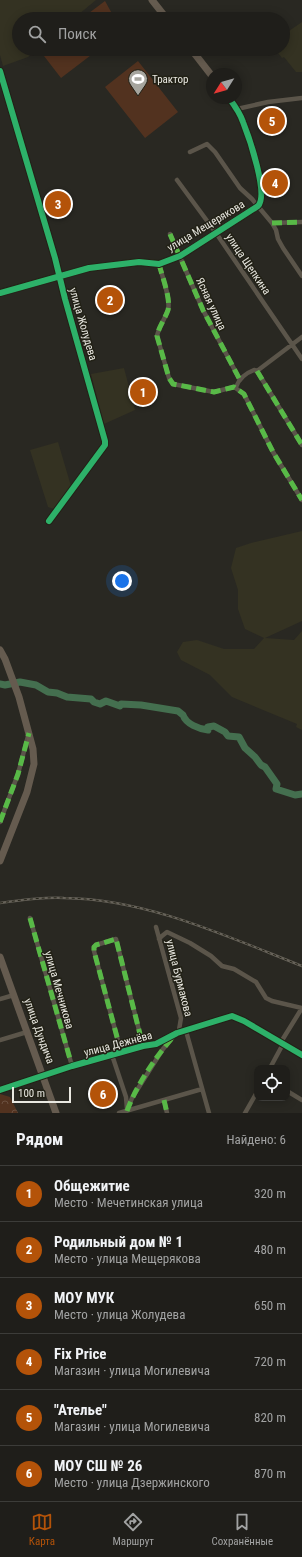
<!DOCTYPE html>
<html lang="ru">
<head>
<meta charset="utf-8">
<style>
	:root { --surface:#1f1e1a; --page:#272723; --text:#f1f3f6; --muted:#a1a2a2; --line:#3c3c39; --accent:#b45309 }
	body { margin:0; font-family:"Roboto Condensed",sans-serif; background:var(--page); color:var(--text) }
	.controls { position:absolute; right:12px; bottom:12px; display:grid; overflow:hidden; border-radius:8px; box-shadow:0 2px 10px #0003 }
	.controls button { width:36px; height:36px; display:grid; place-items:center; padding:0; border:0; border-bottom:1px solid var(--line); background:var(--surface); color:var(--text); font:20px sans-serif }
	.compass { position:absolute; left:206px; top:68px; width:36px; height:36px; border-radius:50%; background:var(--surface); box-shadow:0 2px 10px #0003; rotate:233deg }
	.scale { position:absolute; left:12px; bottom:10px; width:59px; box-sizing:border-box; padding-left:4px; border:2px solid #e9e8e1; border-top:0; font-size:11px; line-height:14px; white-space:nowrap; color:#e9e8e1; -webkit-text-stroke:3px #222116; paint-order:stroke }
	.you { position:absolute; left:122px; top:581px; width:14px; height:14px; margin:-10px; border:3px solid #fff; border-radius:50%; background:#1a73e8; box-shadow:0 0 0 6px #1a73e833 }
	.badge { display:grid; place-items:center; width:26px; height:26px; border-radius:50%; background:var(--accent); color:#fff; font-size:13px; font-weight:700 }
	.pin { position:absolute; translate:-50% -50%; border:2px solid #fff; box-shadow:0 1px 4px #0006 }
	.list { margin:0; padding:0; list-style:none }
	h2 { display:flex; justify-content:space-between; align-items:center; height:52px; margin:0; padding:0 16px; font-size:17px }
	h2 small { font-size:13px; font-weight:400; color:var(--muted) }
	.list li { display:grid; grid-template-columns:26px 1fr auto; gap:12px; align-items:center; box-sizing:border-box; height:56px; padding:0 16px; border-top:1px solid var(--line) }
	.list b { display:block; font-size:15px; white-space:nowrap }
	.list p { margin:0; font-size:13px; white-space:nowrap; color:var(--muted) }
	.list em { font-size:13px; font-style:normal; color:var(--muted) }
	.icon { flex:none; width:22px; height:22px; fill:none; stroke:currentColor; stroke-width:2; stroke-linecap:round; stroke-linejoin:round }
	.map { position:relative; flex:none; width:302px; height:1113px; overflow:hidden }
	.search { position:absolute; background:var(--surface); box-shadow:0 2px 10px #0003; left:12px; right:12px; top:12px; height:44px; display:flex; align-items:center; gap:10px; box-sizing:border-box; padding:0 14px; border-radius:22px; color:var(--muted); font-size:15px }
	.sheet { height:388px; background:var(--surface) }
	nav { display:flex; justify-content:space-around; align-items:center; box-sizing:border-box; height:56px; border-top:1px solid var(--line); background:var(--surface); font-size:11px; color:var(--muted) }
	nav a { display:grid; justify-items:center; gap:2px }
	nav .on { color:var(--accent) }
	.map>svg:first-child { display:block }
	.built { fill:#343222 }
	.forest { fill:url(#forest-crowns) }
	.garden { fill:#52321f }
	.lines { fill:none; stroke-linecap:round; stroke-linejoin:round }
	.river { stroke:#446f4f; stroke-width:7 }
	.street { stroke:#5b554a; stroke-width:4.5 }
	.secondary { stroke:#655b4f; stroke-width:7 }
	.rail-casing { stroke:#666259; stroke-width:2.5 }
	.rail { stroke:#222116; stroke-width:1; stroke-dasharray:3; stroke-linecap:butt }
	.quiet { stroke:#58b947; stroke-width:5; stroke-dasharray:10 5; stroke-linecap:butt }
	.cycleway-casing { stroke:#222116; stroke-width:8 }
	.cycleway { stroke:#2db169; stroke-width:6 }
	.labels { text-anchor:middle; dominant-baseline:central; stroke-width:3; stroke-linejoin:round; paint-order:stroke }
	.poi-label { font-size:11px; fill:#e9e8e1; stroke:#222116; text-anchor:start }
	.street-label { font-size:11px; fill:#e9e8e1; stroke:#222116 }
</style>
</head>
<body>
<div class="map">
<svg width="302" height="1113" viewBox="0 0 302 1113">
	<defs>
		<pattern id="forest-crowns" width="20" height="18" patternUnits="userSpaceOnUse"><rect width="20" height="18" fill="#52321f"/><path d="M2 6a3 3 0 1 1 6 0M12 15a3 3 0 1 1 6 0" fill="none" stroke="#6b503f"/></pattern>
	</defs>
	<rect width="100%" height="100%" fill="#292822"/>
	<path class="built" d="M 0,0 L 96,0 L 73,19 L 19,19 L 19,49 L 37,49 L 28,57 L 3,66 L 0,55 Z
		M 302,22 L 302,72 L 296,72 L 284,57 L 282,58 L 275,49 L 283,49 L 283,28 L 286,33 Z
		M 124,368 L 135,410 L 104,424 L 91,374 Z
		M 58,442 L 71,486 L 54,509 L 48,507 L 30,450 Z
		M 302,531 L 302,621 L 265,638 L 294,640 L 302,631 L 302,730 L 296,727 L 297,724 L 232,697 L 210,675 L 181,660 L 177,652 L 183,642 L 197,640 L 224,649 L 254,649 L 264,638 L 245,629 L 238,609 L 238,590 L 231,568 L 236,548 L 251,543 Z"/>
	<path class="forest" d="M 0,1094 L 10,1097 L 18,1113 L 0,1113 Z"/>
	<path class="garden" d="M 105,1 L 115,19 L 81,19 Z
		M 44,49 L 99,49 L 61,78 L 44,56 Z
		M 138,61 L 178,112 L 145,138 L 105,87 Z"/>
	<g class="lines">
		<path class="river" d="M 0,684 L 5,685 L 20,682 L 36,685 L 48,692 L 57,693 L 67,697 L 91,699 L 94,702 L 100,704 L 106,701 L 120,706 L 121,704 L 141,705 L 178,711 L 183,715 C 186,724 199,729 208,730 L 208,727 L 214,726 L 225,732 L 228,736 L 239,737 L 245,748 L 255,757 L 261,765 L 265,767 L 277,784 L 276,789 L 295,795 L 302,794"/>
		<path class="street" d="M 0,71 L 55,258 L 65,299 L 105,441 L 105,445 L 49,521
			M 237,109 L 268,102 L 302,98
			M 190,152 L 207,144 L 215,152 L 240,188 L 252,199 L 272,223 L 276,230 L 278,239 L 283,248 L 302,276
			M 177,180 L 216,233 L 302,359
			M 272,223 L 302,222
			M 170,234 L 203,310 L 240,380
			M 159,264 C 162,276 171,299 168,310 C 165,319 159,326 157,336 L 169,378 L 173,384 L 214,392 L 234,387 L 244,394 L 273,452 L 302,500
			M 257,371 L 302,445
			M 236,387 C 239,379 246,373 254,370 L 257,371 L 302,337
			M 0,822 L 18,774 L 28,736
			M 30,918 L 72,1066
			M 159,939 L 162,936 L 167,932 L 190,943 L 211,956 L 222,966 L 234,969 L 256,982 L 266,998 L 272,1001 L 302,1008
			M 0,999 L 14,995
			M 186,1031 L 209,1113
			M 0,1040 L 27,1032
			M 281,1042 L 302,1008
			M 121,1052 L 94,951 L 94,947 L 96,945 L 116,939 L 143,1046
			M 112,1055 L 126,1097 L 127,1109
			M 270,1068 L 283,1044
			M 0,1090 L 72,1066 L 143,1046 L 156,1044 L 177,1033 L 232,1016 L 244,1021 L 302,1055
			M 287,1091 L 302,1100
			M 164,1100 L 167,1113
			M 127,1111 L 132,1098 L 163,1049 L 179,1030 L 181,1018 L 156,927
			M 119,1113 L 202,1089
			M 245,1113 L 257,1092"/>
		<path class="secondary" d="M 152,0 L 167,19
			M 191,49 L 212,76
			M 0,293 L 89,268 L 139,262 L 159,264 L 180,256 L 258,206 C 269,195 249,137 243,122 C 240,113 235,106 229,98
			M 0,650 L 5,659 L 19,697 L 33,749 L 34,764 L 27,792 L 0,861
			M 0,957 L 56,1113"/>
		<g class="rail-casing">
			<path id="rail" d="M 0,903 C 21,900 42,897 64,898 C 147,899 226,936 302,966"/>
		</g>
		<use href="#rail" class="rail"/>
		<path class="quiet" d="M 272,223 L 302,222
			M 170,234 L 203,310 L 240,380
			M 159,264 C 162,276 171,299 168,310 C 165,319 159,326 157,336 L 169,378 L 173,384 L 214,392 L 234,387 L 244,394 L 273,452 L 302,500
			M 257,371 L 302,445
			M 0,822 L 18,774 L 29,733
			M 30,918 L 72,1066
			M 121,1052 L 94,951 L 94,947 L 96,945 L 116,939 L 143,1046
			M 164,1100 L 167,1113
			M 127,1111 C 136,1086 155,1058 172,1038"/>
		<g class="cycleway-casing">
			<path id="cycleway" d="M 0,71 L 55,258 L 65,299 L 105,441 L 105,445 L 49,521
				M 0,293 L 89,268 L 139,262 L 159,264 L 180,256 L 258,206 C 269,195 249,137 243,122 C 240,113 235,106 229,98
				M 0,1090 L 72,1066 L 143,1046 L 156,1044 L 177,1033 L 232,1016 L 244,1021 L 302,1055"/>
		</g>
		<use href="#cycleway" class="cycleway"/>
	</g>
	<defs>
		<g id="stadium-pin" transform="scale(1)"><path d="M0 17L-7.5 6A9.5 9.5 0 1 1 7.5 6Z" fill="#a6a59e" stroke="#222116"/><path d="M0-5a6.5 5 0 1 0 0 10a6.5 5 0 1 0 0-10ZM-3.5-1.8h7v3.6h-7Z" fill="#fff"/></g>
	</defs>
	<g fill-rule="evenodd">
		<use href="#stadium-pin" x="138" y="79"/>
	</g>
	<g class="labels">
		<g class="poi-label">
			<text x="152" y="79">Трактор</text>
		</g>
		<g class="street-label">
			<text transform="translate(206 226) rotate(-31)">улица Мещерякова</text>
			<text transform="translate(248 264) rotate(56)">улица Щепкина</text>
			<text transform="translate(211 304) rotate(65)">Ясная улица</text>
			<text transform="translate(83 324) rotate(74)">улица Жолудева</text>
			<text transform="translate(179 978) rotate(76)">улица Бурмакова</text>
			<text transform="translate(59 990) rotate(74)">улица Мечникова</text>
			<text transform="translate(39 1031) rotate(70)">улица Дундича</text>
			<text transform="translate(118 1044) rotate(-15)">улица Дежнёва</text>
		</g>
	</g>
</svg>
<div class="controls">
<button><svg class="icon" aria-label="locate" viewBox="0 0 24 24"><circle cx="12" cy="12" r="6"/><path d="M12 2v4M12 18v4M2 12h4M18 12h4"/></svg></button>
</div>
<svg class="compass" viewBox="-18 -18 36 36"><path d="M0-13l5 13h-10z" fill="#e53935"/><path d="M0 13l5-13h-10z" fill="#a1a2a2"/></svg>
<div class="scale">100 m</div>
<div class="you"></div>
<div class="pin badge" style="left:143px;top:392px">1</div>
<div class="pin badge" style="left:110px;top:300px">2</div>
<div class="pin badge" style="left:58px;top:204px">3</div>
<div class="pin badge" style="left:275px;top:183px">4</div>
<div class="pin badge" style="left:272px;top:121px">5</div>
<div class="pin badge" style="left:103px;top:1094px">6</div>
<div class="search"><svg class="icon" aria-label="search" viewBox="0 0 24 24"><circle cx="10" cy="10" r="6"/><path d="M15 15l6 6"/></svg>Поиск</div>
</div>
<section class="sheet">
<h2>Рядом<small>Найдено: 6</small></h2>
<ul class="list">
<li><span class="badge">1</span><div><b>Общежитие</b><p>Место · Мечетинская улица</p></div><em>320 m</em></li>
<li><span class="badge">2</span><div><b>Родильный дом № 1</b><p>Место · улица Мещерякова</p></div><em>480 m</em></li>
<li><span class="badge">3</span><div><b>МОУ МУК</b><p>Место · улица Жолудева</p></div><em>650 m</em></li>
<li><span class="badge">4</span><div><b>Fix Price</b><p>Магазин · улица Могилевича</p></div><em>720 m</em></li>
<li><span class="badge">5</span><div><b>&quot;Ателье&quot;</b><p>Магазин · улица Могилевича</p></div><em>820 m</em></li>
<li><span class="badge">6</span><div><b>МОУ СШ № 26</b><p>Место · улица Дзержинского</p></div><em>870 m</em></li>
</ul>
</section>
<nav>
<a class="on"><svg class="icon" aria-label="map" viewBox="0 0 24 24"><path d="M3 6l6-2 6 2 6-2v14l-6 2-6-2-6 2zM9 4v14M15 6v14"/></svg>Карта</a>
<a><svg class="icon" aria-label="directions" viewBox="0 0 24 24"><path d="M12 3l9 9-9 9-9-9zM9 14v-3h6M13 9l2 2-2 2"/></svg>Маршрут</a>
<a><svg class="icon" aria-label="saved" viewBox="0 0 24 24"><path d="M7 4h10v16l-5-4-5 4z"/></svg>Сохранённые</a>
</nav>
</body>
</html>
